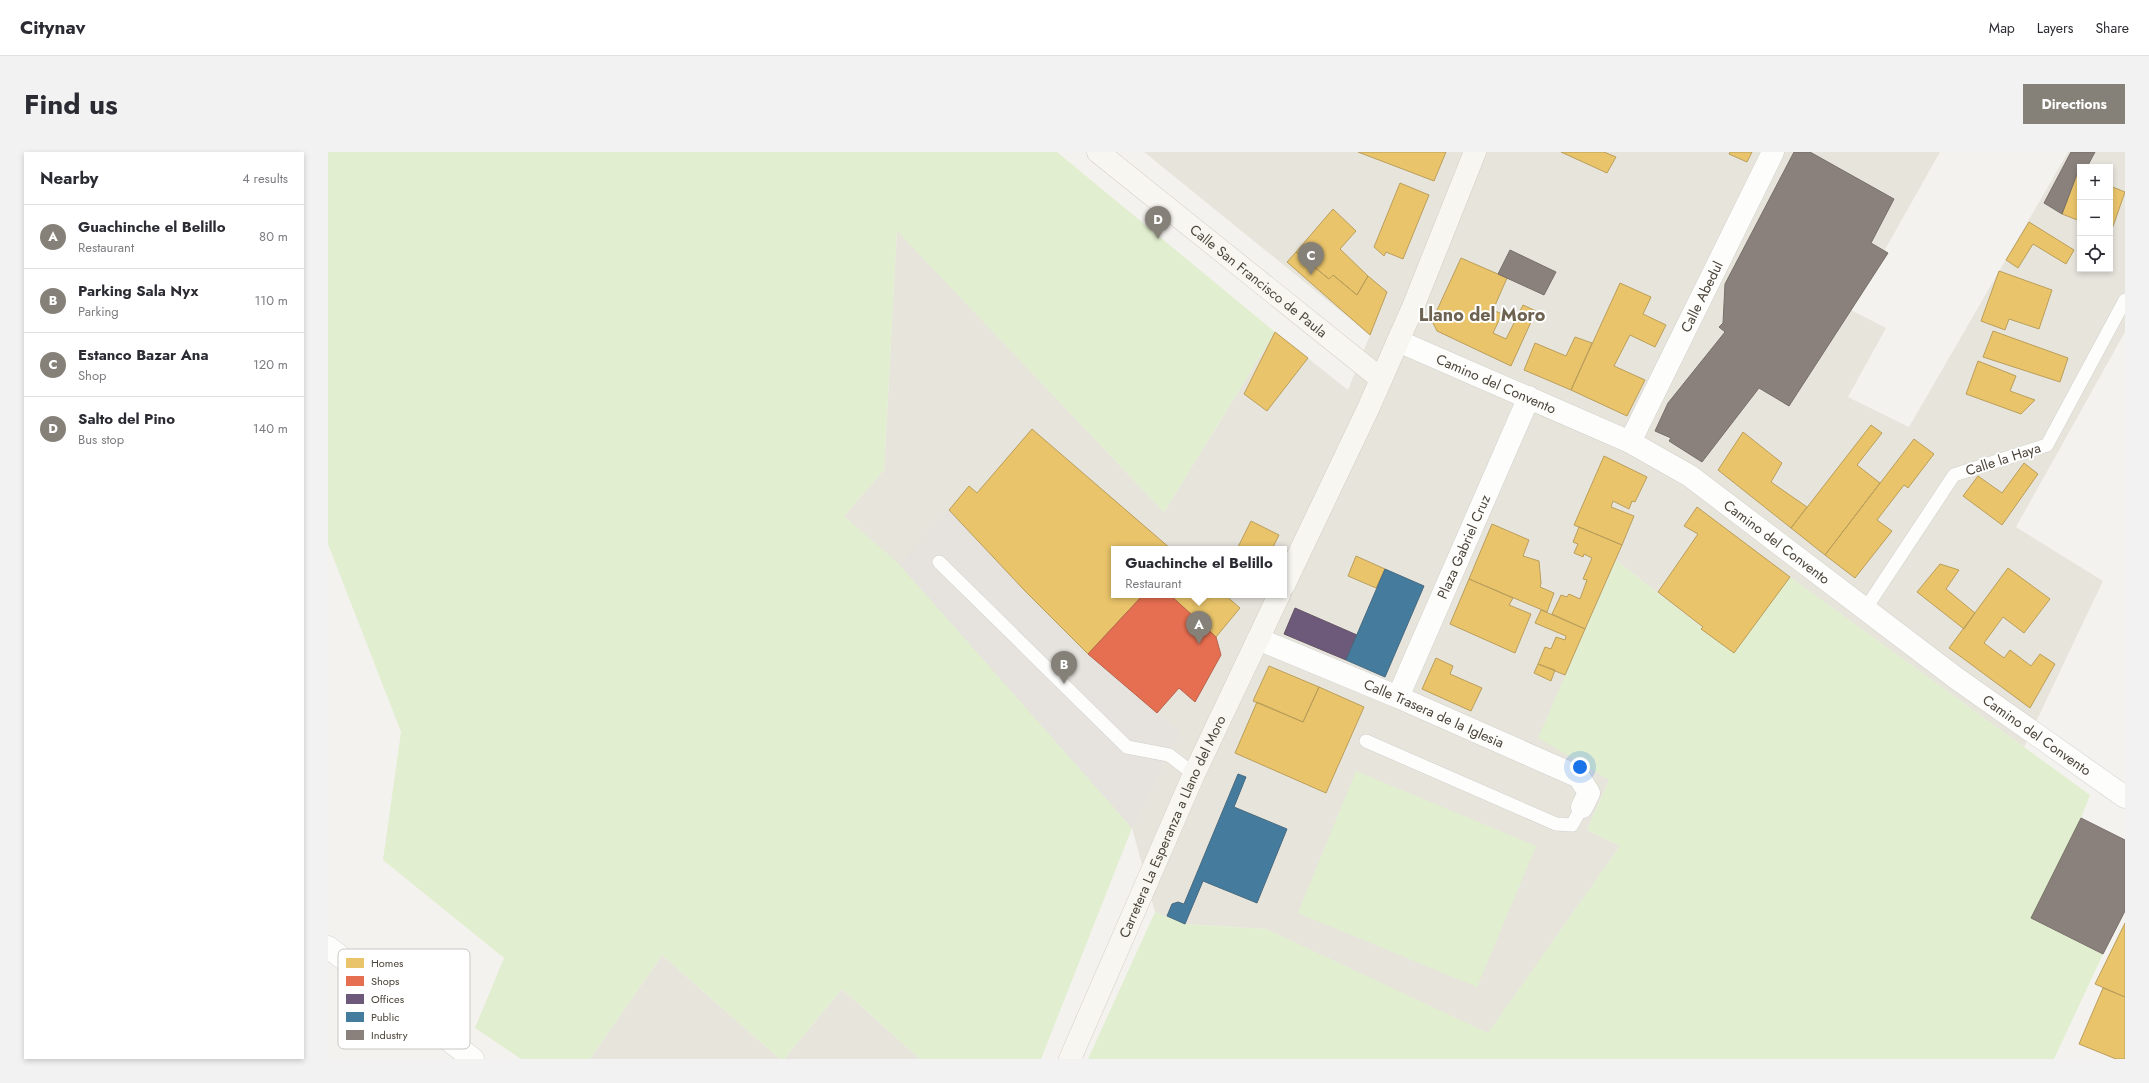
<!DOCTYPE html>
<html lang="en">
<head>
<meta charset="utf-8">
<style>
	:root { --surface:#fff; --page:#f2f2f3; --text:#2b2b33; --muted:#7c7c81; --line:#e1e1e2; --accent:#868178 }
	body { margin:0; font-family:Jost,sans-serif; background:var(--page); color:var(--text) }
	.controls { position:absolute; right:12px; top:12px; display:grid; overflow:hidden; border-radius:0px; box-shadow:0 2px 6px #0003 }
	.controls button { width:36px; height:36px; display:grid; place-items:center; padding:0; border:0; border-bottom:1px solid var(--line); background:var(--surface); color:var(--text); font:20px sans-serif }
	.you { position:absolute; left:1252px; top:615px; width:14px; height:14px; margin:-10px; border:3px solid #fff; border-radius:50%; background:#1a73e8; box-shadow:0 0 0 6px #1a73e833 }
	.badge { display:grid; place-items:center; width:26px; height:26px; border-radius:50%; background:var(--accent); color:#fff; font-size:13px; font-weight:700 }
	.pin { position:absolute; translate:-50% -33px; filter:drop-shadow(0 1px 2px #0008) }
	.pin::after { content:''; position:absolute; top:21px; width:14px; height:12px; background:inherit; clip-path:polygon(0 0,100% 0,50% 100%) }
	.popup { position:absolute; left:783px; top:394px; width:176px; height:52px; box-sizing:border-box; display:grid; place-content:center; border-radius:0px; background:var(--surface); filter:drop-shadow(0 1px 3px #0005); font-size:13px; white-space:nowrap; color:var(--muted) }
	.popup b { font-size:15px; color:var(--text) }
	.popup::after { content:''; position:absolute; left:50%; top:100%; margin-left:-8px; border:8px solid transparent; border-top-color:var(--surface) }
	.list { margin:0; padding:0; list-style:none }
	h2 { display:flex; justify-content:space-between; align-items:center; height:52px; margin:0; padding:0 16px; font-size:17px }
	h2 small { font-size:13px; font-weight:400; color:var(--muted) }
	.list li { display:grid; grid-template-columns:26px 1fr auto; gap:12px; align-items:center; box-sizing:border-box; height:64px; padding:0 16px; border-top:1px solid var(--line) }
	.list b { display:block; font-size:15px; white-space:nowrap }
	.list p { margin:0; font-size:13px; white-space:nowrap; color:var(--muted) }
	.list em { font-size:13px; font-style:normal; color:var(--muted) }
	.icon { flex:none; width:22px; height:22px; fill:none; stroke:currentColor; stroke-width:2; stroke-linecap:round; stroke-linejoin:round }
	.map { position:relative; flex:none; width:1797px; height:907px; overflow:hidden; border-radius:0px }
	header { display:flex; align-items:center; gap:24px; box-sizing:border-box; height:56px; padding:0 20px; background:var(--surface); border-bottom:1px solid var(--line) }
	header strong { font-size:19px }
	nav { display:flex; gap:22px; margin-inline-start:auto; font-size:14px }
	.intro { display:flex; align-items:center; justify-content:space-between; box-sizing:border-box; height:96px; padding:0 24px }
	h1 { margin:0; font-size:28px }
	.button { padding:10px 18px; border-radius:0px; background:var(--accent); color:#fff; font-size:14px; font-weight:700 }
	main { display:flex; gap:24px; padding:0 24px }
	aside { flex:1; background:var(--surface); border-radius:0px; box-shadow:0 2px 6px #0003 }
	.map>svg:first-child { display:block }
	.residential { fill:#e7e4dc; fill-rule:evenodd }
	.green { fill:#e1eecf }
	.parking { fill:#e6e3df }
	.homes { fill:#e9c46a; stroke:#ba9e5b }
	.shops { fill:#e76f51; stroke:#b8624a }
	.offices { fill:#6d597a; stroke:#635366 }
	.public { fill:#457b9d; stroke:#476a7f }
	.industry { fill:#8a817c; stroke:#776f68 }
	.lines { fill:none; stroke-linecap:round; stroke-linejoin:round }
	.service-casing { stroke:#d2d0cb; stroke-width:14 }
	.minor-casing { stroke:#d2d0cb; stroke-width:23 }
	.secondary-casing { stroke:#d3cfc5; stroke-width:23 }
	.service { stroke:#fdfdfc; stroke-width:13 }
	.minor { stroke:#fdfdfc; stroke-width:22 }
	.secondary { stroke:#f7f6f1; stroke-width:22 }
	.labels { text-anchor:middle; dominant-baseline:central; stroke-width:4; stroke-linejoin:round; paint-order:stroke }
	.street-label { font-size:14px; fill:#4b4439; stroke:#fff }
	.district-label { font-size:18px; font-weight:bold; fill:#6e6250; stroke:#fff }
	.key { fill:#fff; stroke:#c9c7c4; stroke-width:1 }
	.key-label { font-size:11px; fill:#4b4439 }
</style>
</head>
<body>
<header>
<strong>Citynav</strong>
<nav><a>Map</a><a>Layers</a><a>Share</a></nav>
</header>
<div class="intro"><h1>Find us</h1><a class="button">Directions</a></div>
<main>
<aside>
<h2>Nearby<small>4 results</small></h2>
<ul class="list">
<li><span class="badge">A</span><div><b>Guachinche el Belillo</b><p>Restaurant</p></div><em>80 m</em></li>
<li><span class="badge">B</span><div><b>Parking Sala Nyx</b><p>Parking</p></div><em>110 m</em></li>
<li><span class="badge">C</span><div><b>Estanco Bazar Ana</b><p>Shop</p></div><em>120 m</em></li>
<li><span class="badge">D</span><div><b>Salto del Pino</b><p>Bus stop</p></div><em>140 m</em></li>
</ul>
</aside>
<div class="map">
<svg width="1797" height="907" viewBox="0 0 1797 907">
	<rect width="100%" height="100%" fill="#f4f2ee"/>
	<path class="residential" d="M 816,0 L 1612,0 L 1523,158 L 1558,176 L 1520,245 L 1581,275 L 1740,0 L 1797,0 L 1797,180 L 1688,375 L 1775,429 L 1696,595 L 1463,426 L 1406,501 L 1288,408 L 1281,628 L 1259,678 L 1292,694 L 1160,882 L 938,777 L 857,772 L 827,760 L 804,676 L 516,364 L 556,318 L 569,78 L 836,360 L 947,180 L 1020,238 L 1042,183 ZM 1752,15 L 1782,15 L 1782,117 L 1752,117 ZM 786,397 L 956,397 L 956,443 L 786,443 Z
		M 334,803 L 452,907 L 262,907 Z
		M 514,837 L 592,907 L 456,907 Z"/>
	<path class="green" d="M 0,0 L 729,0 L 947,180 L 836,360 L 569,79 L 556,318 L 516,364 L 571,412 L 804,676 L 713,907 L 592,907 L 514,837 L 456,907 L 452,907 L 334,803 L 262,907 L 193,907 L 147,876 L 176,806 L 55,708 L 73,580 L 0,392 Z
		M 1288,408 L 1406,501 L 1462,425 L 1762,643 L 1753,666 L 1703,766 L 1775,802 L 1726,907 L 760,907 L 827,760 L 857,772 L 938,777 L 1160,881 L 1292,694 L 1259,678 L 1281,628 L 1210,586 Z
		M 1028,619 L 1208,694 L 1149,835 L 970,761 Z"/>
	<path class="parking" d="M 621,358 L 697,439 L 760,502 L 852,580 L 804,676 L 571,412 Z"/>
	<path class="homes" d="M 1030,0 L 1118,0 L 1106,29 Z
		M 1233,0 L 1276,0 L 1288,5 L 1279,21 Z
		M 1402,0 L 1424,0 L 1419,10 L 1401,2 Z
		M 1749,22 L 1752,23 L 1752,69 L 1734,62 Z
		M 1072,31 L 1101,43 L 1075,107 L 1058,100 L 1056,104 L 1046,95 Z
		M 1782,34 L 1797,40 L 1783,80 L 1782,80 Z
		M 1005,57 L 1028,79 L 1012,97 L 1040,124 L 1029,143 L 1005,123 L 1001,127 L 968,100 Z
		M 1701,70 L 1746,98 L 1738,112 L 1705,92 L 1690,116 L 1678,108 Z
		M 968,100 L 1001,127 L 1005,123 L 1029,143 L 1040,124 L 1059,140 L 1042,183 L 959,110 Z
		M 1133,106 L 1179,126 L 1165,158 L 1174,162 L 1165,181 L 1178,187 L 1195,153 L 1208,159 L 1183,214 L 1109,179 L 1104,169 Z
		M 1671,119 L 1724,138 L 1711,177 L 1681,167 L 1677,178 L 1653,169 Z
		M 1292,131 L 1323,145 L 1315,162 L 1338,173 L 1327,195 L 1302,183 L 1286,214 L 1317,228 L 1299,264 L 1243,238 Z
		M 1665,179 L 1740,206 L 1732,230 L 1655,205 Z
		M 947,180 L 980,206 L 939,259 L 916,242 Z
		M 1247,185 L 1264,191 L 1243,238 L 1196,218 L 1207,191 L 1238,204 Z
		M 1650,209 L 1688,224 L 1682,239 L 1707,248 L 1693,262 L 1638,242 Z
		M 1543,273 L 1554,281 L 1529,313 L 1552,331 L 1497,403 L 1463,376 Z
		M 704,277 L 843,397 L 786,397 L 786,443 L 815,443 L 760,502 L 697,439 L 621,358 L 641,334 L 649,341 Z
		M 1415,280 L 1454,311 L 1443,330 L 1479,355 L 1463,376 L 1390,318 Z
		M 1586,287 L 1606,302 L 1580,336 L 1576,333 L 1549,368 L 1564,379 L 1527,426 L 1497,403 Z
		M 1276,304 L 1319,325 L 1307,350 L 1304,349 L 1301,357 L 1285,349 L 1283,355 L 1306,364 L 1294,393 L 1246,373 Z
		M 1696,311 L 1710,322 L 1674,373 L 1635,344 L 1650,324 L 1674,341 Z
		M 1369,355 L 1462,425 L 1406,501 L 1373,477 L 1375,475 L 1330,440 L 1370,382 L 1356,374 Z
		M 923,369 L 951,383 L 944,397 L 909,397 Z
		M 1164,372 L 1201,388 L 1195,404 L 1211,409 L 1213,431 L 1212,435 L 1226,441 L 1219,460 L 1141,427 Z
		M 1251,375 L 1294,393 L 1257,477 L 1224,462 L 1233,443 L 1239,445 L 1241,442 L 1252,447 L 1259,428 L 1255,427 L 1264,406 L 1256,402 L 1255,405 L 1246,401 L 1250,392 L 1245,390 Z
		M 1028,404 L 1057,417 L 1048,436 L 1020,424 Z
		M 1612,412 L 1631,418 L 1618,437 L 1647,461 L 1636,477 L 1589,440 Z
		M 1680,416 L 1722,447 L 1696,481 L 1675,465 L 1656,491 L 1676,506 L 1682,498 L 1703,514 L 1712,502 L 1727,512 L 1702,556 L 1621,496 Z
		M 1141,427 L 1185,446 L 1181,453 L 1203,462 L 1187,501 L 1122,472 Z
		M 842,443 L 897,443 L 912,456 L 888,485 Z
		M 1213,458 L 1257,477 L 1237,523 L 1210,512 L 1217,495 L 1223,497 L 1228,485 L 1237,488 L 1238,484 L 1207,471 Z
		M 1108,506 L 1125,514 L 1122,522 L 1154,536 L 1143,559 L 1094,537 Z
		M 1210,512 L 1227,518 L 1223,529 L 1206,521 Z
		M 941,514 L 991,535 L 975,570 L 925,549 Z
		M 991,535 L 1036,555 L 998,641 L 907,601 L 929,550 L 975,570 Z
		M 1797,771 L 1797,845 L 1767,832 Z
		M 1775,836 L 1797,845 L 1797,907 L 1788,907 L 1751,892 Z"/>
	<path class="shops" d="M 815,443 L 842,443 L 888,485 L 893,503 L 867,550 L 851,536 L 829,561 L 760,502 Z"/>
	<path class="offices" d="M 967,456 L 1029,483 L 1018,508 L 956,482 Z"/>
	<path class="public" d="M 1057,417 L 1096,434 L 1057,525 L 1018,508 Z
		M 910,622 L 918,625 L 906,655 L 959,677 L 929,751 L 875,729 L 857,772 L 839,764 L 844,752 L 850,750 L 856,752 Z"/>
	<path class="industry" d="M 1466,0 L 1482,0 L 1566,47 L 1543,91 L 1560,101 L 1461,254 L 1431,236 L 1374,310 L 1341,289 L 1343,286 L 1327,279 L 1340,251 L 1397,180 L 1391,175 L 1395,171 L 1397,132 Z
		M 1743,0 L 1767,0 L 1759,15 L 1752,15 L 1752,23 L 1749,22 L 1734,62 L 1716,51 Z
		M 1182,98 L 1228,120 L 1216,143 L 1170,122 Z
		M 1753,666 L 1797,688 L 1797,759 L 1775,802 L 1703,766 Z"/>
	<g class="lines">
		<g class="service-casing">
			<path id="service" d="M 611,410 L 799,595 L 841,603 L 866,622
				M 1538,456 L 1626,323 L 1719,293 L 1797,148
				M 1038,589 L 1228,672 L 1244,673 L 1254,655"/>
		</g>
		<g class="minor-casing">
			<g id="minor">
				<path id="s1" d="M 1070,189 L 1302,290 L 1362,324 L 1628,526 L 1797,645"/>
				<path id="s2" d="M 1302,290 L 1445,0"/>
				<path id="s3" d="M 930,487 L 1070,545 L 1251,625 L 1261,641 L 1254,655"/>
				<path id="s4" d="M 1070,545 L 1201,245"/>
				<path d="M 0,795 L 145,907"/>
			</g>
		</g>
		<g class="secondary-casing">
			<g id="secondary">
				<path id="s5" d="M 770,0 L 1053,227"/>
				<path d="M 956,433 L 1040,257 L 1085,155 L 1147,0"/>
				<path id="s6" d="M 742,907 L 866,622 L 951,443"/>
			</g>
		</g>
		<use href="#service" class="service"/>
		<use href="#minor" class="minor"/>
		<use href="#secondary" class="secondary"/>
	</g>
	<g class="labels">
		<g class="street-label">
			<text stroke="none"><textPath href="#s5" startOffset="206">Calle San Francisco de Paula</textPath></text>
			<text stroke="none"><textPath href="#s2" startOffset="162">Calle Abedul</textPath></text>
			<text stroke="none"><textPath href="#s1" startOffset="107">Camino del Convento</textPath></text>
			<text transform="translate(1675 307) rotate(-18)">Calle la Haya</text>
			<text stroke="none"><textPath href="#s1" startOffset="431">Camino del Convento</textPath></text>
			<text stroke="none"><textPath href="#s4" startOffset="164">Plaza Gabriel Cruz</textPath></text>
			<text stroke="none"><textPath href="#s3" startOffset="191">Calle Trasera de la Iglesia</textPath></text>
			<text stroke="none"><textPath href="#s1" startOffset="755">Camino del Convento</textPath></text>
			<text stroke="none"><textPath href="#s6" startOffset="254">Carretera La Esperanza a Llano del Moro</textPath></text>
		</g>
		<g class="district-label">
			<text x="1154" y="163">Llano del Moro</text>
		</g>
	</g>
	<rect x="10" y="797" width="132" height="100" rx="6" class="key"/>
	<rect x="18" y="806" width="18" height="10" fill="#e9c46a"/>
	<rect x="18" y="824" width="18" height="10" fill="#e76f51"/>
	<rect x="18" y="842" width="18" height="10" fill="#6d597a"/>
	<rect x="18" y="860" width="18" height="10" fill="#457b9d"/>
	<rect x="18" y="878" width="18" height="10" fill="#8a817c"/>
	<g class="key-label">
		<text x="43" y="815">Homes</text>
		<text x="43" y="833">Shops</text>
		<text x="43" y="851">Offices</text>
		<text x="43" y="869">Public</text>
		<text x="43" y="887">Industry</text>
	</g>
</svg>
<div class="controls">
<button>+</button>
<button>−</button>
<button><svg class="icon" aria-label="locate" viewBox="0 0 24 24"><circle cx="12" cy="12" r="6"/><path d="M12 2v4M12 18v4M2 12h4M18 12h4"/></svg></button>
</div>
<div class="you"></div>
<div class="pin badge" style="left:871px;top:492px">A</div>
<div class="popup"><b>Guachinche el Belillo</b>Restaurant</div>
<div class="pin badge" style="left:736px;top:532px">B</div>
<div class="pin badge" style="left:983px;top:123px">C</div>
<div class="pin badge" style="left:830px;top:87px">D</div>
</div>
</main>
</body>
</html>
